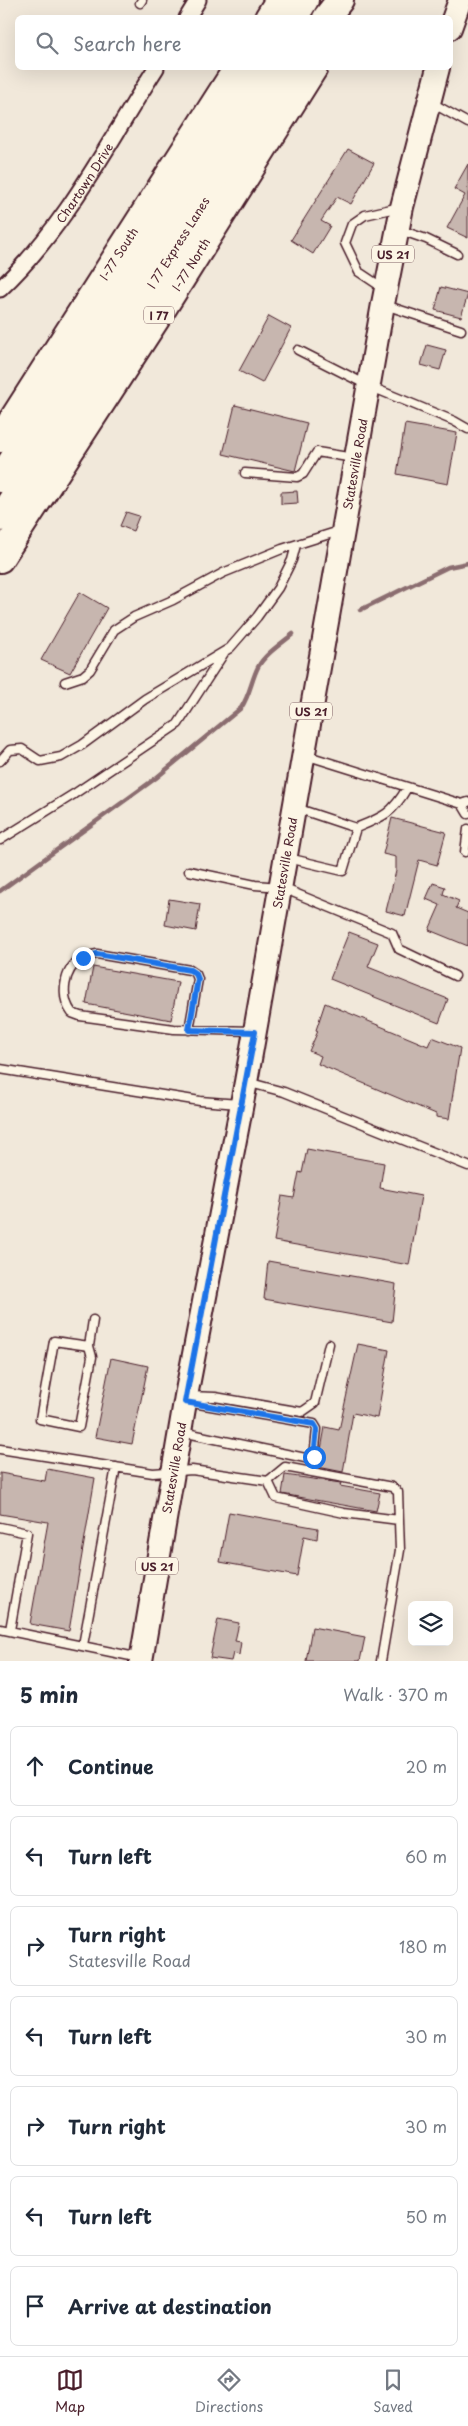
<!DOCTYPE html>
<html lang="en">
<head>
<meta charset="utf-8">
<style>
	:root { --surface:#fff; --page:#f2f2f3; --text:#1f2937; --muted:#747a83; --line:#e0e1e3; --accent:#4a1f2b }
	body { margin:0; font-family:"Playpen Sans",sans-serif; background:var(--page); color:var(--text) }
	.controls { position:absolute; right:15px; bottom:15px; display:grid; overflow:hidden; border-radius:8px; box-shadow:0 5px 20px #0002 }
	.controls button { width:45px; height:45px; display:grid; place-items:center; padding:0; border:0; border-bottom:1px solid var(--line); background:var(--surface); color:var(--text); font:25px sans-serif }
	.stop { position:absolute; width:15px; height:15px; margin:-11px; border:4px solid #1a73e8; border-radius:50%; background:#fff }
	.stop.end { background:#1a73e8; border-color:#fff; box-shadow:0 1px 5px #0008 }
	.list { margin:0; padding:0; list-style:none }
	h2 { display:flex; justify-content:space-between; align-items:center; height:65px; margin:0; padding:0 20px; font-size:21px }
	h2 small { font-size:16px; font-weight:400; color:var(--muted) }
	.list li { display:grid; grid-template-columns:32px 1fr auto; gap:15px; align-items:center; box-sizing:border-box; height:80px; margin:0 10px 10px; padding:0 10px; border:1px solid var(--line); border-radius:8px }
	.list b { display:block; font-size:19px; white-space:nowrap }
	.list p { margin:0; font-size:16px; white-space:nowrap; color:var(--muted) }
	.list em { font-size:16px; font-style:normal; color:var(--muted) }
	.icon { flex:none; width:28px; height:28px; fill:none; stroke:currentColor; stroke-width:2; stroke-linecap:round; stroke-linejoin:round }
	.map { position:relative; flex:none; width:468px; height:1661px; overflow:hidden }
	.search { position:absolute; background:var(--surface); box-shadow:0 5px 20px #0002; left:15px; right:15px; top:15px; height:55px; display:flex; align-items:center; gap:12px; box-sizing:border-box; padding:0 18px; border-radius:8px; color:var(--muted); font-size:19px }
	.sheet { height:695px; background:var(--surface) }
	nav { display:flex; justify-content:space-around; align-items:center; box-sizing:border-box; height:70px; border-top:1px solid var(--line); background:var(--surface); font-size:14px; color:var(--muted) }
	nav a { display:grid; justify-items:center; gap:2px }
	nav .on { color:var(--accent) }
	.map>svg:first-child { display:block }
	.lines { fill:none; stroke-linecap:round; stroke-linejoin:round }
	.stream { stroke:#8b6d6f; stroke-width:4.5 }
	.building { fill:#c7b6af; stroke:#4a1f2b }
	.lane-casing { stroke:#4a1f2b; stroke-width:11 }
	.street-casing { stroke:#4a1f2b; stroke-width:19 }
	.primary-casing { stroke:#4a1f2b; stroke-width:26 }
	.highway-casing { stroke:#4a1f2b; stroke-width:30 }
	.lane { stroke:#fcf5e5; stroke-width:8 }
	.street { stroke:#fcf5e5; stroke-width:15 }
	.primary { stroke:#fcf5e5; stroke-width:22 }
	.highway { stroke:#fcf5e5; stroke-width:26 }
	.route { stroke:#1a73e8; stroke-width:6 }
	.labels { text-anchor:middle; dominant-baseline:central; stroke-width:4; stroke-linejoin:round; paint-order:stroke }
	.shield { fill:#fcf5e5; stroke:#7f5f63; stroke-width:1 }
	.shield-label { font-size:11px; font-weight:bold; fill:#4a1f2b }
	.street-label { font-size:12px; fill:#4a1f2b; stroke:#fcf5e5 }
</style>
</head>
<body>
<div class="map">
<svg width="468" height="1661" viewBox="0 0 468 1661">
	<rect width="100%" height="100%" fill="#f1e8da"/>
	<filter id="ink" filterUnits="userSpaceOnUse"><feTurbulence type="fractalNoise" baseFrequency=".02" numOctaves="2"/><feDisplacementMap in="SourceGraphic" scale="10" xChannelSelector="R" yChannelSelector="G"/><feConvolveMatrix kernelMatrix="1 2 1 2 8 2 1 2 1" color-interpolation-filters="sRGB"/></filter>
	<g filter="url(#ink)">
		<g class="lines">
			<path class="stream" d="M 360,610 L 448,567 L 468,563
				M 0,891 L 156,778 L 241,708 C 250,695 251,681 258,667 C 265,654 281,644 293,634"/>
		</g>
		<path class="building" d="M 348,149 L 374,163 L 351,204 L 337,197 L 321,221 L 330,226 L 313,254 L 291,240 Z
			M 468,164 L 468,238 L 447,228 L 465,195 L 454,189 Z
			M 441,287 L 468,294 L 461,317 L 435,310 Z
			M 269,316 L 291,328 L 262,383 L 239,371 Z
			M 427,345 L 446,350 L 440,370 L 421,365 Z
			M 235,405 L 307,423 L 295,471 L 223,454 Z
			M 405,424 L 457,433 L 448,484 L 397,474 Z
			M 297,491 L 298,503 L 281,504 L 281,492 Z
			M 126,512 L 139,516 L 133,531 L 120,526 Z
			M 80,592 L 107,608 L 70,673 L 41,660 Z
			M 392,818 L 446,832 L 437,865 L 419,860 L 405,916 L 386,911 L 396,871 L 396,857 L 383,854 Z
			M 433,883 L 445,887 L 443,894 L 459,901 L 456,908 L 468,913 L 468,946 L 429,930 L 440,905 L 426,899 Z
			M 169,899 L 200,904 L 196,931 L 165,925 Z
			M 349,932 L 378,943 L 368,967 L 448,999 L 439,1023 L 330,979 Z
			M 93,967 L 178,982 L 171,1020 L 86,1004 Z
			M 325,1003 L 428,1046 L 432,1037 L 460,1048 L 449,1119 L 436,1117 L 436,1114 L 318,1064 L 321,1056 L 309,1051 L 318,1031 L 316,1030 Z
			M 307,1149 L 384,1163 L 380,1188 L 421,1196 L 409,1265 L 274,1241 L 282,1196 L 294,1198 L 299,1172 L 302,1173 Z
			M 268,1261 L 396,1284 L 392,1322 L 264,1299 Z
			M 358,1344 L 389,1350 L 377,1418 L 353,1413 L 343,1472 L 318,1467 L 325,1427 L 339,1430 Z
			M 111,1358 L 148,1366 L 132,1444 L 95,1437 Z
			M 47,1469 L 95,1478 L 69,1631 L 30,1624 L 48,1522 L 0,1514 L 0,1473 L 45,1481 Z
			M 285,1475 L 341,1483 L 340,1486 L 380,1493 L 376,1511 L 282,1494 Z
			M 229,1512 L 318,1528 L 317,1539 L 304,1536 L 297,1576 L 220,1562 Z
			M 218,1619 L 239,1623 L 235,1641 L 241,1642 L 239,1655 L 233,1653 L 231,1661 L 210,1658 Z
			M 312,1627 L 365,1637 L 360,1661 L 306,1661 Z"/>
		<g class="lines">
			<g class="lane-casing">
				<path id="lane" d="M 140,3 L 142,0
					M 432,103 L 468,123
					M 400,230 L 426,239 L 457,254
					M 383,288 L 359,272 L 345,243 L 352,224 L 365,215 L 400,207
					M 385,305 L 461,330
					M 298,350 L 369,386 L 454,421 L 468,429
					M 245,473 L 297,477 L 303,474 L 317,452 L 354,458
					M 65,682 L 83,676 L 90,670 L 114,630 L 134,617 L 173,600 L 223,573 L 282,549 L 339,531
					M 305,755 L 462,804 L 468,802
					M 0,761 L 10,750 L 22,749 L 40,761 L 61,757 L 82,745 L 145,699 L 230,648 L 257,617 L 278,588 L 292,560 L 296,545
					M 462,804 L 468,814
					M 356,828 C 383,817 392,814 407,788
					M 0,840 L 74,794 L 178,724 L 224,653
					M 465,852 L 468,829
					M 288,858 L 343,871 L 356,828 L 296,808
					M 189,871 L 255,885 L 280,887 L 392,933 L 399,949 L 455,976
					M 189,1030 L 198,979 L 196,974 L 190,970 L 97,954 C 92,955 86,956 81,959 C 63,970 60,997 72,1013 L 80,1016 L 174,1029 L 253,1031
					M 0,1069 L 200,1101 L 239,1104
					M 247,1082 L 284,1092 L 468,1166
					M 89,1346 L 54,1341 L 40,1419 L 79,1427 L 92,1357 L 89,1346 L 93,1320
					M 188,1396 L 215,1397 L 302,1412 L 315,1403 L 329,1344
					M 182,1432 L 310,1459 L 314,1457 L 317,1429 L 314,1424 L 187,1402
					M 0,1449 L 153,1473 L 192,1470 L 268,1481 L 285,1467 L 392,1487 L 398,1492 L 400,1550 L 381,1661
					M 268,1481 L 276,1498 L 344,1513 L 399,1520
					M 0,1527 L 27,1533 L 10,1630
					M 0,1629 L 140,1658
					M 83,1645 L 116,1467"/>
			</g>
			<g class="street-casing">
				<g id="street">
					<path d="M 187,18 L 198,0"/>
					<path id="s1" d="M 0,289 C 66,227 108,143 156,68"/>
				</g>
			</g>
			<g class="primary-casing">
				<g id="primary">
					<path d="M 450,28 L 460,0"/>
					<path id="s2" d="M 141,1661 L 186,1396 L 246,1082 L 383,304 L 402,207 L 438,68"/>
				</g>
			</g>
			<g class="highway-casing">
				<g id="highway">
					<path d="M 268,18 L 279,0"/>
					<path d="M 294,18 L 305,0"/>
					<path d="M 326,18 L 340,0"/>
					<path id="s3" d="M 0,439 L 237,68"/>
					<path d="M 0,479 L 126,287 L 263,68"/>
					<path id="s4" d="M 0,518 L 143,298 L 288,68"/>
					<path id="s5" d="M 0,559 L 162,310 L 314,68"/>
				</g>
			</g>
			<use href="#lane" class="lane"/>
			<use href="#street" class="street"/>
			<use href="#primary" class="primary"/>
			<use href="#highway" class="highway"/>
		</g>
	</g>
	<g class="lines" filter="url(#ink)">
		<path class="route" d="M 83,958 L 97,954 L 190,970 L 196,974 L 198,979 L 189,1030 L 255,1032 L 185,1402 L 314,1424 L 317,1429 L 314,1457"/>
	</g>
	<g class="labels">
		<g class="shield">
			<rect x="372" y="245.5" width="42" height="17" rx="4"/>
			<rect x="144" y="306.5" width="30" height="17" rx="4"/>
			<rect x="290" y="702.5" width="42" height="17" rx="4"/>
			<rect x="136" y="1557.5" width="42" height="17" rx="4"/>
		</g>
		<g class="shield-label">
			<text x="393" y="254">US 21</text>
			<text x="159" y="315">I 77</text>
			<text x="311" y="711">US 21</text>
			<text x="157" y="1566">US 21</text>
		</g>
		<g class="street-label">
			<text stroke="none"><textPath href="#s1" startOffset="136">Chartown Drive</textPath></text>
			<text stroke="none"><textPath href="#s4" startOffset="328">I 77 Express Lanes</textPath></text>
			<text stroke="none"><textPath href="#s3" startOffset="220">I-77 South</textPath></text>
			<text stroke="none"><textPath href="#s5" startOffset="351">I-77 North</textPath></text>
			<text stroke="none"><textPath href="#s2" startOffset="1216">Statesville Road</textPath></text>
			<text stroke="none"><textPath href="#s2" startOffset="811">Statesville Road</textPath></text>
			<text stroke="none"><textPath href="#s2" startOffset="196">Statesville Road</textPath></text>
		</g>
	</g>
</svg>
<div class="controls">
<button><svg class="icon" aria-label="layers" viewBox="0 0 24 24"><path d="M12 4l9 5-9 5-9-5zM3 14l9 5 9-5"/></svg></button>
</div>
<div class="stop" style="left:314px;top:1457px"></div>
<div class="stop end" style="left:83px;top:958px"></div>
<div class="search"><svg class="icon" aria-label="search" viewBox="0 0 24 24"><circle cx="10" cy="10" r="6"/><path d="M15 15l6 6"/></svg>Search here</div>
</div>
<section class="sheet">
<h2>5 min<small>Walk · 370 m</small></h2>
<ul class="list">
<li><svg class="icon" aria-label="ahead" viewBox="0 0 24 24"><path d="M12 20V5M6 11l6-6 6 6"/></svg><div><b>Continue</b></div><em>20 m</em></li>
<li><svg class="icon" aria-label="left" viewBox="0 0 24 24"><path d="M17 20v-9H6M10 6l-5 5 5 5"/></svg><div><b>Turn left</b></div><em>60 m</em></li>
<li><svg class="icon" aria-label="right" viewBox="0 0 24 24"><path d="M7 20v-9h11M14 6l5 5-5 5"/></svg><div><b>Turn right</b><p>Statesville Road</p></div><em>180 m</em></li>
<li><svg class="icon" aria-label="left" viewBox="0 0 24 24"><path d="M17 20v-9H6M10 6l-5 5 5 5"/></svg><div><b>Turn left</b></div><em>30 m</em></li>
<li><svg class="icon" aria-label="right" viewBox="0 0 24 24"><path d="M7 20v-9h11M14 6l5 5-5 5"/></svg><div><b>Turn right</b></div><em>30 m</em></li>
<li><svg class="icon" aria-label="left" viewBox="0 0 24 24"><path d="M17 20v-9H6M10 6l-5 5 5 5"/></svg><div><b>Turn left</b></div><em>50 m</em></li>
<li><svg class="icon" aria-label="arrive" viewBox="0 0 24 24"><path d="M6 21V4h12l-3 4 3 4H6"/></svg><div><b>Arrive at destination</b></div></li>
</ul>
</section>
<nav>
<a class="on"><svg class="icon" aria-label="map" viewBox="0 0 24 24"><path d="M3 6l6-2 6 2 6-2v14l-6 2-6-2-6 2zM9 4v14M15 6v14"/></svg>Map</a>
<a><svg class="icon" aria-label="directions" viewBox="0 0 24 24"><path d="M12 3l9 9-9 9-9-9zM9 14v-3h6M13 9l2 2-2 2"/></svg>Directions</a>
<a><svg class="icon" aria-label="saved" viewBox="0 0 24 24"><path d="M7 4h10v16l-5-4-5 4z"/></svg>Saved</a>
</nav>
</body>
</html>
